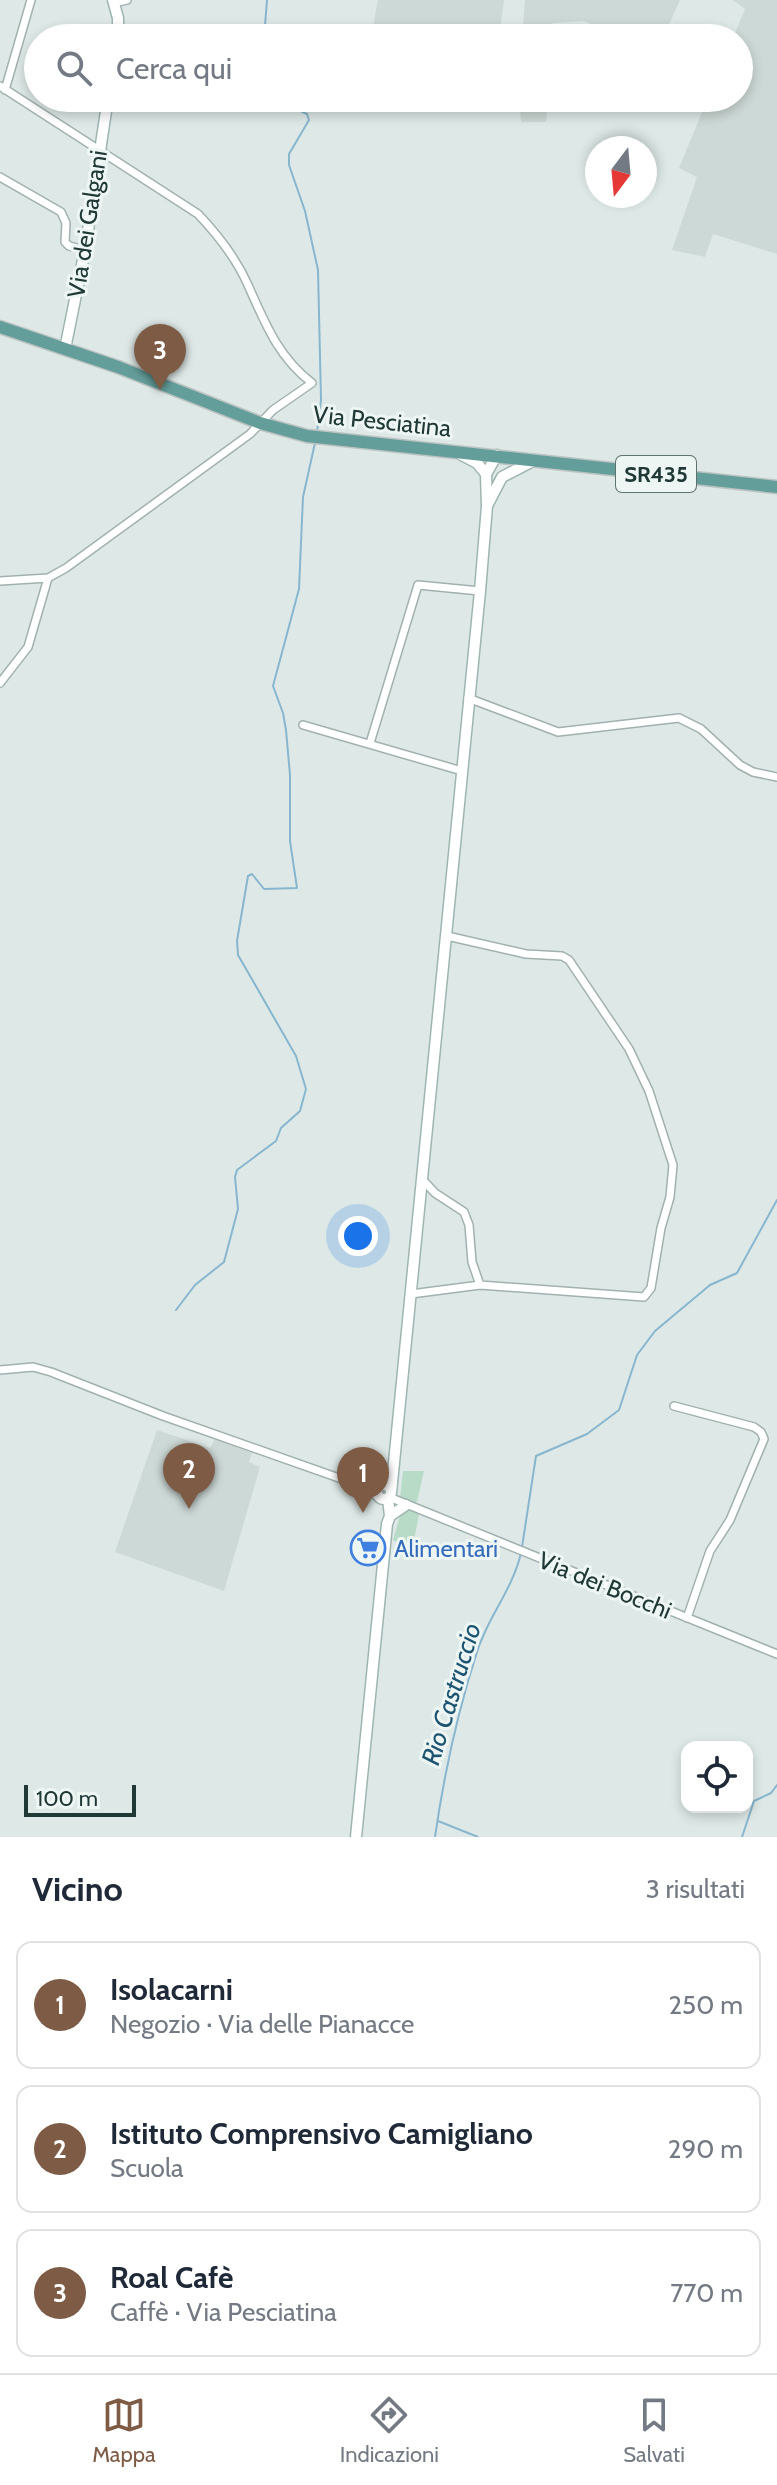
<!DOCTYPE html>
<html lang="it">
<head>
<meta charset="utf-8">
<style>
	:root { --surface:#fff; --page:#f6f6f7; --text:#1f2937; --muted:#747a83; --line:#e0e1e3; --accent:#7d5b45 }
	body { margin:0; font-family:Cabin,sans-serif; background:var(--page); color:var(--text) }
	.controls { position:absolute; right:24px; bottom:24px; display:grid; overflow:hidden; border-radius:16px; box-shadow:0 4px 12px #0003 }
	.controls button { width:72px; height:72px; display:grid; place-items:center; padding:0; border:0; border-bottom:2px solid var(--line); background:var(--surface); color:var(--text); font:40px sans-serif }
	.compass { position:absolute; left:585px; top:136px; width:72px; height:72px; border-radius:50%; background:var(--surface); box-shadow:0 4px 12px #0003; rotate:196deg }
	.scale { position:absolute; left:24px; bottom:20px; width:112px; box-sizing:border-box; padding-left:8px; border:4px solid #203937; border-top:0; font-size:22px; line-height:28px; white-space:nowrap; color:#203937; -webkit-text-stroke:6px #eef6f4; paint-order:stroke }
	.you { position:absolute; left:358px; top:1236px; width:28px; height:28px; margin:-20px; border:6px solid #fff; border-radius:50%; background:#1a73e8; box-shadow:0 0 0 12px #1a73e833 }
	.badge { display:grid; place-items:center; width:52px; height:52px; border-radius:50%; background:var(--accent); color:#fff; font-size:26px; font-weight:700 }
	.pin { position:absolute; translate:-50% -66px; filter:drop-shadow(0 2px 4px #0008) }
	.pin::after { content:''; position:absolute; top:42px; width:28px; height:24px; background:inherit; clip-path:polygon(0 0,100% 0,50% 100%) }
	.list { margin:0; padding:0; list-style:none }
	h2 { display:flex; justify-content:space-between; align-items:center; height:104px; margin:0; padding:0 32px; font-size:34px }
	h2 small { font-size:26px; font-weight:400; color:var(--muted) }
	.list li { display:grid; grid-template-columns:52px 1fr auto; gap:24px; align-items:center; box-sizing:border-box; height:128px; margin:0 16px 16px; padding:0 16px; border:2px solid var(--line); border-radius:16px }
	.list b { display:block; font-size:30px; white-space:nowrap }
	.list p { margin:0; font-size:26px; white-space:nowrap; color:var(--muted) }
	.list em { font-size:26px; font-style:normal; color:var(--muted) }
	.icon { flex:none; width:44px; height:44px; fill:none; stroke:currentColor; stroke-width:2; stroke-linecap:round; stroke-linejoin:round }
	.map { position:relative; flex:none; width:777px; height:1837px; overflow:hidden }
	.search { position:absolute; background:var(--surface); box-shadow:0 4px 12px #0003; left:24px; right:24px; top:24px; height:88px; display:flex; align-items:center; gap:20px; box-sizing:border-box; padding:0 28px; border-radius:44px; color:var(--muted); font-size:30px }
	.sheet { height:536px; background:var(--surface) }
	nav { display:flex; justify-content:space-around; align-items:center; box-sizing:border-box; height:112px; border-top:2px solid var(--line); background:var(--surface); font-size:22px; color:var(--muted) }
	nav a { display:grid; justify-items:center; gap:4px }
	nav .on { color:var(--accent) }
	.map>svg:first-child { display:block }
	.built { fill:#cdd9d6 }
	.green { fill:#b7dbc7 }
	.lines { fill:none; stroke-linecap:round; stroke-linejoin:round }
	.stream { stroke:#87b6ce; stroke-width:2 }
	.street-casing { stroke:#a1b1af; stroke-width:10 }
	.secondary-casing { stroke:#9eb5b1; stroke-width:13 }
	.primary-casing { stroke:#bcc4c3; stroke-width:15 }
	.street { stroke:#fff; stroke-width:7 }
	.secondary { stroke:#fff; stroke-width:10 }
	.primary { stroke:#649e9a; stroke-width:12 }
	.labels { text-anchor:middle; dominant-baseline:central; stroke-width:6; stroke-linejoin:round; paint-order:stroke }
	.shield { fill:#eef6f4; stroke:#5e7270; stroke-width:2 }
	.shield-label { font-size:22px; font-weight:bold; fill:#203937 }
	.street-label { font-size:24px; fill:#203937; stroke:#eef6f4 }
	.shop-label { font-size:24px; fill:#366cbe; stroke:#eef6f4; text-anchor:start }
	.water-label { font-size:26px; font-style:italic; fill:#1c5472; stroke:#eef6f4 }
</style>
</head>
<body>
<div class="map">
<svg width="777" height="1837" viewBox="0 0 777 1837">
	<rect width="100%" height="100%" fill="#dee9e7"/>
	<path class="built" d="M 378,0 L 504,0 L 499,38 L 371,38 Z
		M 525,0 L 680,0 L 663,38 L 618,38 L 584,21 L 553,23 L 552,38 L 522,38 Z
		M 733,0 L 777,0 L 777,254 L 713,234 L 705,257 L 672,250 L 697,177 L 679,168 L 708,98 L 739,98 L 739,38 L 733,38 L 745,9 Z
		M 519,98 L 548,98 L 546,122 L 521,122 Z
		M 157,1430 L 210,1448 L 215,1439 L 252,1453 L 249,1462 L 260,1467 L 224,1591 L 115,1552 Z"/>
	<path class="green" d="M 403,1471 L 424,1471 L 417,1502 L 413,1503 L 400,1498 Z
		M 411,1511 L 419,1514 L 412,1551 L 393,1540 L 401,1512 Z"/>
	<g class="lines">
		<path class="stream" d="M 264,38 L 267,0
			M 284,98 L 292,107 L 307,114 L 309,120 L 289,154 L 289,165 L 305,211 L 318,270 L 321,400 L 317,432
			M 176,1310 L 195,1285 L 224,1262 L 238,1209 L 235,1177 L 237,1170 L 276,1141 L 281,1128 L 300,1111 L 306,1089 L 296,1056 L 238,955 L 237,941 L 248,876 L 252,874 L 264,889 L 297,888 L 290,841 L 290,775 L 286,730 L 283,713 L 273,686 L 299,589 L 303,497 L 315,443
			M 522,1547 L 536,1456 L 587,1434 L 619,1410 L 637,1355 L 655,1331 L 710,1285 L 737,1273 L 777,1200
			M 438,1821 L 478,1837
			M 435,1837 C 444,1774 458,1710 478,1649 C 489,1616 513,1588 521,1553
			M 742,1837 L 754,1801 L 771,1793 L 777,1785"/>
		<g class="street-casing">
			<path id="street" d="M 114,3 L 127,0
				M 0,86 L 198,214 C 218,235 236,258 248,285 C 265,323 278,357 312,383 L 273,410 L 250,434 L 66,568 L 48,578 L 0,581
				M 5,90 L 31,0
				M 0,177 L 61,212 L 66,223 L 65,242 L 69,246 L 85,250
				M 0,683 L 28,647 L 48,578
				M 468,698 L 558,732 L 679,718 L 701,729 L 740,765 L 753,772 L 777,777
				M 303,725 L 462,771
				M 370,743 L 418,585 L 480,591
				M 422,1179 L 435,1193 L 464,1212 L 469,1225 L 472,1262 L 480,1285
				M 411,1294 L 480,1285 L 644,1297 L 651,1288 L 661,1228 L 670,1197 L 673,1165 L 649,1091 L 629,1049 L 569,960 L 562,956 L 526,954 L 447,936
				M 0,1370 L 33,1367 L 51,1372 L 163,1416 L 356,1484 L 379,1497
				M 674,1406 L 754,1427 L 761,1432 L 764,1439 L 730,1520 L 710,1551 L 687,1618
				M 361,1485 L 379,1488
				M 389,1497 L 777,1654"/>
		</g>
		<g class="secondary-casing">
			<path id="secondary" d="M 113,0 L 118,18 L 118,38
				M 65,349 L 85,250 L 108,98
				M 460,454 L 477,463 L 486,474
				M 488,504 L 502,477 L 535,460
				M377 1492a7 7 0 1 1 14 0a7 7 0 1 1-14 0Z
				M 391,1493 L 480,591 L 487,506 L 486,474 L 497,455
				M 390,1516 L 406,1505
				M 356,1837 L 387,1524 L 390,1516 L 388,1498"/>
		</g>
		<g class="primary-casing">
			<path id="primary" d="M 0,327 L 118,367 L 260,423 L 307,436 L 777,487"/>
		</g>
		<use href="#street" class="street"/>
		<use href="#secondary" class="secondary"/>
		<use href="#primary" class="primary"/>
	</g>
	<defs>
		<g id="supermarket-ring" transform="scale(1.8)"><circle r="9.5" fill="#eef6f4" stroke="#3f7fe0" stroke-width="1.5"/><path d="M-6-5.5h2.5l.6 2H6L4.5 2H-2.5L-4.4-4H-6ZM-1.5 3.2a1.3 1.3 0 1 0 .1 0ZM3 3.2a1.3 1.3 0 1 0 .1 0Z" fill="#3f7fe0"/></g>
	</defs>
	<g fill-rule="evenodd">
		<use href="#supermarket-ring" x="368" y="1548"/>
	</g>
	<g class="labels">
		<rect class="shield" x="616" y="456" width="80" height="36" rx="6"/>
		<g class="shield-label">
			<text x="656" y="474">SR435</text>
		</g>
		<g class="street-label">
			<text transform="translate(87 224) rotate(-81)">Via dei Galgani</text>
			<text transform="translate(382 421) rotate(6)">Via Pesciatina</text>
			<text transform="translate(605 1585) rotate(22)">Via dei Bocchi</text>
		</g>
		<g class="shop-label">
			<text x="394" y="1548">Alimentari</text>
		</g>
		<g class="water-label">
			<text transform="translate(451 1694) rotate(-73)">Rio Castruccio</text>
		</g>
	</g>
</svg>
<div class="controls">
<button><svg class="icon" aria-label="locate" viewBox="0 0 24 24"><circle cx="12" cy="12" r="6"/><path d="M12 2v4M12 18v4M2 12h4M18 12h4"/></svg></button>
</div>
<svg class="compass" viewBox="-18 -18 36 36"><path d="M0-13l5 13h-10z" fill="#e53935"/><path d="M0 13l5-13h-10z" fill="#747a83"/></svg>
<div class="scale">100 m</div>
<div class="you"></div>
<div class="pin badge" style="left:363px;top:1513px">1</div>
<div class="pin badge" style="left:189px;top:1509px">2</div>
<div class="pin badge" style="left:160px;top:390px">3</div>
<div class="search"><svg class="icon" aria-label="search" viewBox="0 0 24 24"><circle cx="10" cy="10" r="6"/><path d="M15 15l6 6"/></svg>Cerca qui</div>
</div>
<section class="sheet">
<h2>Vicino<small>3 risultati</small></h2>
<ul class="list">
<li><span class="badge">1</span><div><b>Isolacarni</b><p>Negozio · Via delle Pianacce</p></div><em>250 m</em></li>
<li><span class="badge">2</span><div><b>Istituto Comprensivo Camigliano</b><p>Scuola</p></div><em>290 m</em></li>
<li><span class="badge">3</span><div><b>Roal Cafè</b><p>Caffè · Via Pesciatina</p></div><em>770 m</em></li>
</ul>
</section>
<nav>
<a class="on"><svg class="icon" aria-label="map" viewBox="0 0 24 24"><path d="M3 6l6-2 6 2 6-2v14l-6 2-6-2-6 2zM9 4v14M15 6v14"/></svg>Mappa</a>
<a><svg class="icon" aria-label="directions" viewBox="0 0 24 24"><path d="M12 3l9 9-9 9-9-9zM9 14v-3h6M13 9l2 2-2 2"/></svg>Indicazioni</a>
<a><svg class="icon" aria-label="saved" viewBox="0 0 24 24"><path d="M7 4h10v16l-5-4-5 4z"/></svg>Salvati</a>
</nav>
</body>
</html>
